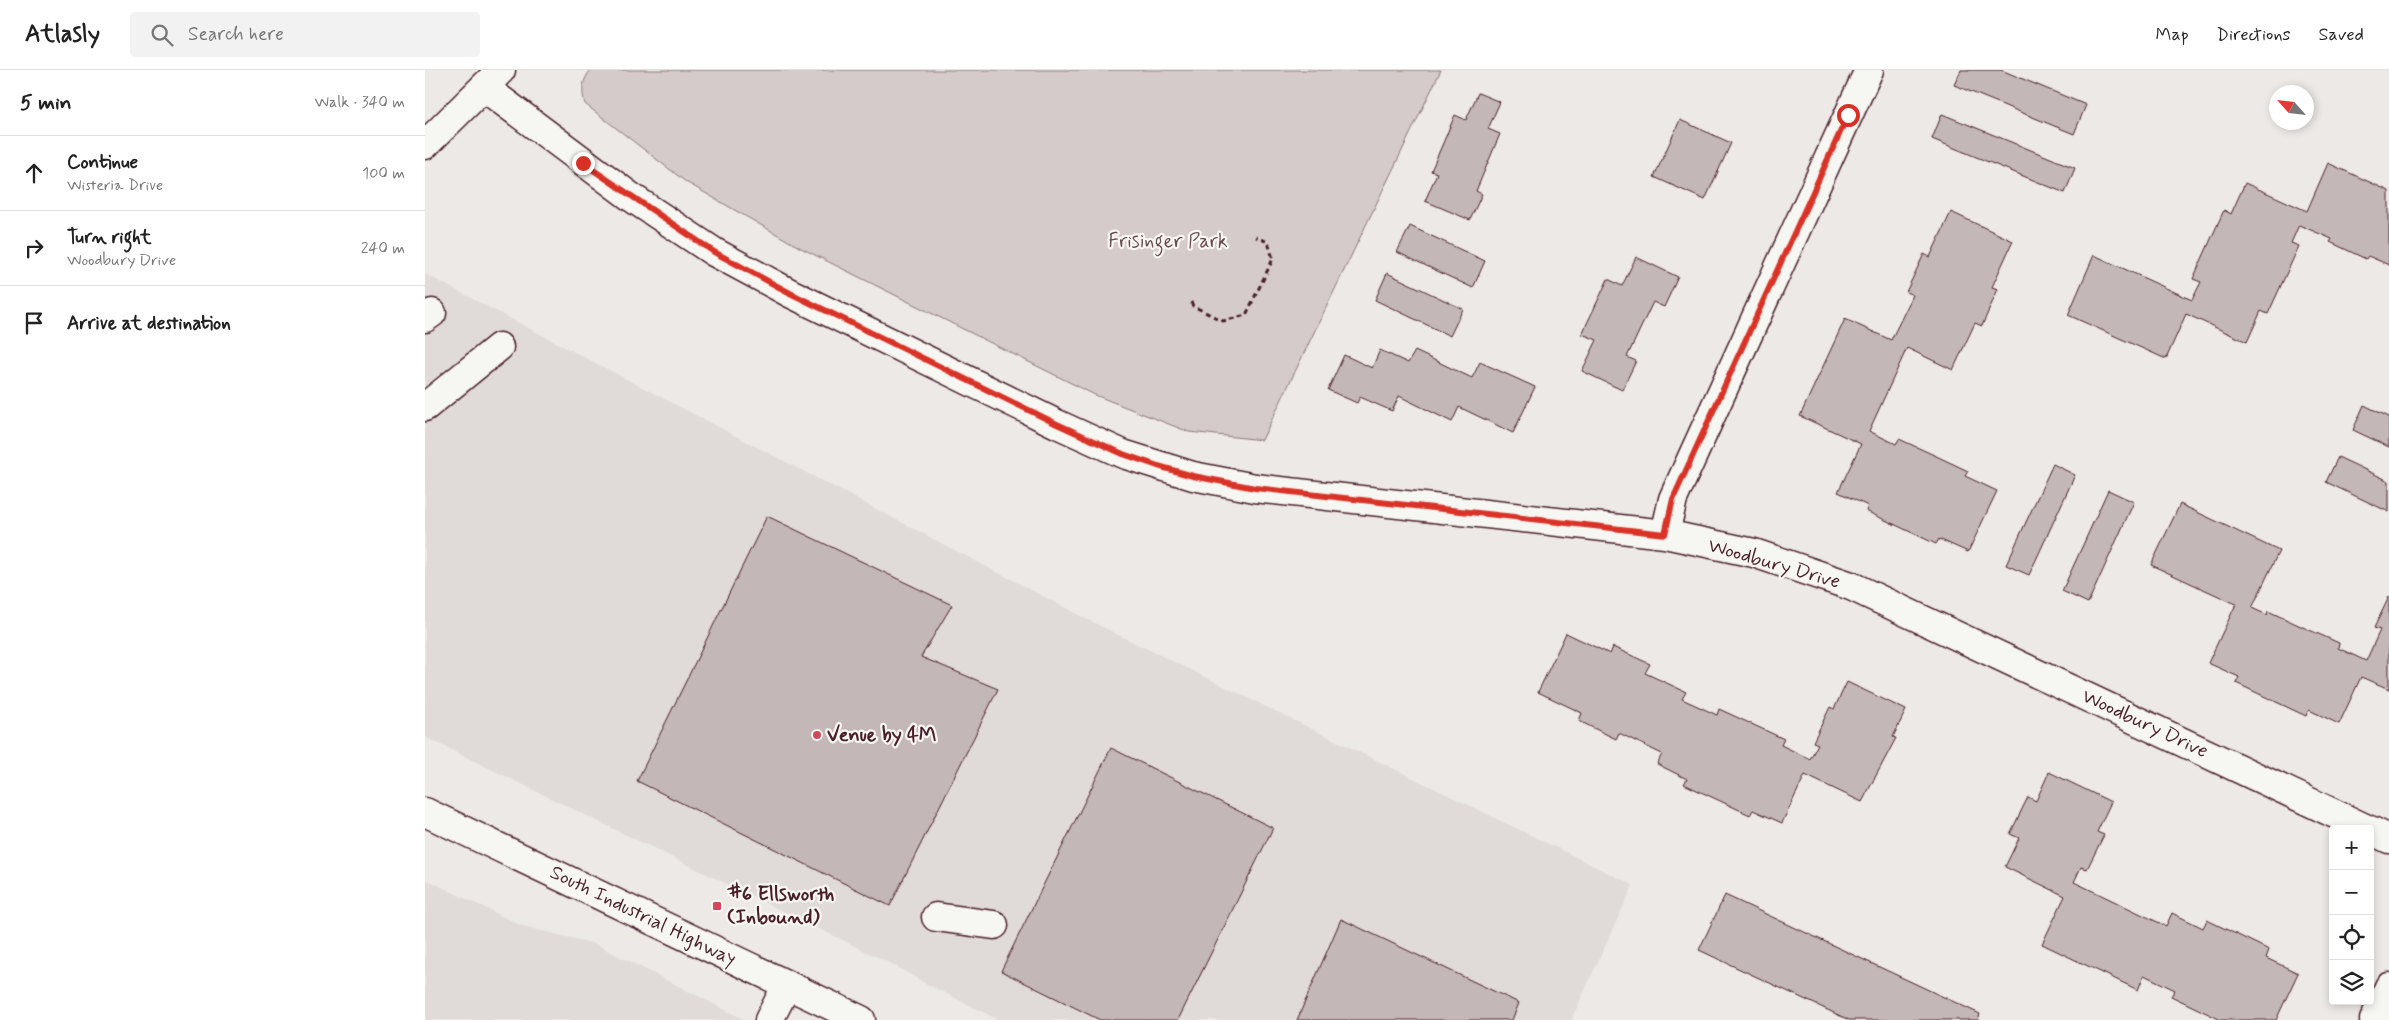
<!DOCTYPE html>
<html lang="en">
<head>
<meta charset="utf-8">
<style>
	:root { --surface:#fff; --page:#f2f2f2; --text:#222; --muted:#767676; --line:#e0e0e0 }
	body { margin:0; font-family:Mynerve,sans-serif; background:var(--page); color:var(--text) }
	.controls { position:absolute; right:15px; bottom:15px; display:grid; overflow:hidden; border-radius:5px; box-shadow:0 2px 8px #0003 }
	.controls button { width:45px; height:45px; display:grid; place-items:center; padding:0; border:0; border-bottom:1px solid var(--line); background:var(--surface); color:var(--text); font:25px sans-serif }
	.compass { position:absolute; left:1844px; top:15px; width:45px; height:45px; border-radius:50%; background:var(--surface); box-shadow:0 2px 8px #0003; rotate:297deg }
	.stop { position:absolute; width:15px; height:15px; margin:-11px; border:4px solid #d93025; border-radius:50%; background:#fff }
	.stop.end { background:#d93025; border-color:#fff; box-shadow:0 1px 5px #0008 }
	.list { margin:0; padding:0; list-style:none }
	h2 { display:flex; justify-content:space-between; align-items:center; height:65px; margin:0; padding:0 20px; font-size:21px }
	h2 small { font-size:16px; font-weight:400; color:var(--muted) }
	.list li { display:grid; grid-template-columns:32px 1fr auto; gap:15px; align-items:center; box-sizing:border-box; height:75px; padding:0 20px; border-top:1px solid var(--line) }
	.list b { display:block; font-size:19px; white-space:nowrap }
	.list p { margin:0; font-size:16px; white-space:nowrap; color:var(--muted) }
	.list em { font-size:16px; font-style:normal; color:var(--muted) }
	.icon { flex:none; width:28px; height:28px; fill:none; stroke:currentColor; stroke-width:2; stroke-linecap:round; stroke-linejoin:round }
	.map { position:relative; flex:none; width:1964px; height:950px; overflow:hidden }
	header { display:flex; align-items:center; gap:30px; box-sizing:border-box; height:70px; padding:0 25px; background:var(--surface); border-bottom:1px solid var(--line) }
	header strong { font-size:24px }
	nav { display:flex; gap:28px; margin-inline-start:auto; font-size:18px }
	.search { width:350px; height:45px; background:var(--page); display:flex; align-items:center; gap:12px; box-sizing:border-box; padding:0 18px; border-radius:5px; color:var(--muted); font-size:19px }
	main { display:flex }
	aside { flex:1; background:var(--surface) }
	.map>svg:first-child { display:block }
	.built { fill:#e0dad8 }
	.green { fill:#d4cbca; stroke:#8f757a }
	.building { fill:#c4b7b7; stroke:#4a1f2b }
	.lines { fill:none; stroke-linecap:round; stroke-linejoin:round }
	.minor-casing { stroke:#4a1f2b; stroke-width:31 }
	.major-casing { stroke:#4a1f2b; stroke-width:31 }
	.path { stroke:#4a1f2b; stroke-width:3; stroke-dasharray:5 4; stroke-linecap:butt }
	.minor { stroke:#f6f6f2; stroke-width:28 }
	.major { stroke:#f6f6f2; stroke-width:28 }
	.route { stroke:#d93025; stroke-width:6 }
	.poi-dot { fill:#d1495b; stroke:#f6f6f2; stroke-width:2 }
	.labels { text-anchor:middle; dominant-baseline:central; stroke-width:4.5; stroke-linejoin:round; paint-order:stroke }
	.park-label { font-size:20px; fill:#6c4a53; stroke:#f6f6f2 }
	.street-label { font-size:20px; fill:#4a1f2b; stroke:#f6f6f2 }
	.poi-label { font-size:20px; font-weight:bold; fill:#4a1f2b; stroke:#f6f6f2; text-anchor:start }
</style>
</head>
<body>
<header>
<strong>Atlasly</strong>
<div class="search"><svg class="icon" aria-label="search" viewBox="0 0 24 24"><circle cx="10" cy="10" r="6"/><path d="M15 15l6 6"/></svg>Search here</div>
<nav><a>Map</a><a>Directions</a><a>Saved</a></nav>
</header>
<main>
<aside>
<h2>5 min<small>Walk · 340 m</small></h2>
<ul class="list">
<li><svg class="icon" aria-label="ahead" viewBox="0 0 24 24"><path d="M12 20V5M6 11l6-6 6 6"/></svg><div><b>Continue</b><p>Wisteria Drive</p></div><em>100 m</em></li>
<li><svg class="icon" aria-label="right" viewBox="0 0 24 24"><path d="M7 20v-9h11M14 6l5 5-5 5"/></svg><div><b>Turn right</b><p>Woodbury Drive</p></div><em>240 m</em></li>
<li><svg class="icon" aria-label="arrive" viewBox="0 0 24 24"><path d="M6 21V4h12l-3 4 3 4H6"/></svg><div><b>Arrive at destination</b></div></li>
</ul>
</aside>
<div class="map">
<svg width="1964" height="950" viewBox="0 0 1964 950">
	<rect width="100%" height="100%" fill="#ece9e6"/>
	<filter id="ink" filterUnits="userSpaceOnUse"><feTurbulence type="fractalNoise" baseFrequency=".02" numOctaves="2"/><feDisplacementMap in="SourceGraphic" scale="10" xChannelSelector="R" yChannelSelector="G"/><feConvolveMatrix kernelMatrix="1 2 1 2 8 2 1 2 1" color-interpolation-filters="sRGB"/></filter>
	<g filter="url(#ink)">
		<path class="built" d="M 0,204 L 675,556 L 1208,815 L 1146,950 L 574,950 L 498,912 L 467,894 L 0,667 Z
			M 0,809 L 97,856 L 170,874 L 320,950 L 0,950 Z"/>
		<path class="green" d="M 166,0 L 1016,0 L 837,370 L 764,362 L 670,325 L 374,177 L 261,112 L 160,34 C 156,21 157,10 166,0 Z"/>
		<path class="building" d="M 1536,0 L 1576,0 L 1661,35 L 1649,64 L 1529,15 Z
			M 1053,23 L 1075,32 L 1063,59 L 1075,64 L 1051,121 L 1057,124 L 1045,150 L 1000,131 L 1012,103 L 1006,101 L 1030,45 L 1041,50 Z
			M 1517,44 L 1650,98 L 1640,123 L 1507,69 Z
			M 1255,50 L 1306,73 L 1280,130 L 1229,107 Z
			M 1903,93 L 1964,121 L 1964,195 L 1943,186 L 1941,189 L 1905,172 L 1907,169 L 1874,155 L 1866,173 L 1874,176 L 1843,244 L 1836,241 L 1822,272 L 1761,244 L 1741,289 L 1643,245 L 1669,185 L 1767,230 L 1776,212 L 1768,209 L 1799,140 L 1806,144 L 1820,113 L 1882,141 Z
			M 1526,142 L 1588,171 L 1567,217 L 1573,219 L 1557,256 L 1550,253 L 1528,300 L 1482,278 L 1444,361 L 1471,374 L 1474,369 L 1509,385 L 1543,401 L 1540,406 L 1572,421 L 1543,482 L 1514,469 L 1511,474 L 1441,441 L 1443,436 L 1413,422 L 1436,374 L 1375,346 L 1420,249 L 1466,270 L 1488,225 L 1481,222 L 1499,184 L 1505,187 Z
			M 985,156 L 1060,191 L 1048,218 L 972,182 Z
			M 1211,187 L 1253,207 L 1239,237 L 1228,232 L 1202,287 L 1211,291 L 1197,320 L 1157,301 L 1172,270 L 1157,264 L 1183,209 L 1197,216 Z
			M 962,203 L 1038,239 L 1025,266 L 950,230 Z
			M 955,280 L 983,293 L 990,281 L 1047,308 L 1055,292 L 1110,317 L 1088,363 L 1034,337 L 1027,352 L 974,326 L 967,341 L 935,327 L 932,333 L 903,320 L 919,285 L 947,298 Z
			M 1939,335 L 1964,347 L 1964,377 L 1928,360 Z
			M 1913,387 L 1964,411 L 1964,442 L 1901,412 Z
			M 1628,394 L 1650,405 L 1604,505 L 1581,495 Z
			M 1683,420 L 1709,432 L 1663,533 L 1637,521 Z
			M 1755,434 L 1854,481 L 1827,538 L 1842,545 L 1843,541 L 1880,558 L 1914,573 L 1913,578 L 1941,591 L 1955,560 L 1949,558 L 1964,527 L 1964,619 L 1936,607 L 1914,654 L 1884,640 L 1881,646 L 1811,613 L 1814,607 L 1783,593 L 1811,534 L 1726,495 Z
			M 342,446 L 527,535 L 496,587 L 573,619 L 465,836 L 212,711 Z
			M 1141,563 L 1185,584 L 1188,577 L 1225,594 L 1220,603 L 1261,622 L 1257,629 L 1292,645 L 1294,639 L 1359,669 L 1356,675 L 1385,689 L 1393,674 L 1388,672 L 1405,637 L 1409,639 L 1422,612 L 1481,640 L 1468,667 L 1471,668 L 1437,732 L 1380,705 L 1357,753 L 1328,740 L 1325,745 L 1259,714 L 1262,709 L 1232,694 L 1237,684 L 1194,663 L 1191,669 L 1154,651 L 1157,643 L 1113,622 Z
			M 686,678 L 848,758 L 753,950 L 675,950 L 576,901 Z
			M 1624,702 L 1686,732 L 1672,762 L 1679,765 L 1662,799 L 1656,797 L 1649,812 L 1741,856 L 1747,843 L 1778,858 L 1782,850 L 1844,880 L 1841,888 L 1873,903 L 1851,950 L 1796,950 L 1746,926 L 1750,920 L 1719,905 L 1713,920 L 1617,874 L 1640,826 L 1580,797 L 1594,768 L 1585,764 L 1603,727 L 1611,731 Z
			M 1300,825 L 1555,944 L 1553,950 L 1424,950 L 1274,880 Z
			M 916,849 L 1094,933 L 1087,950 L 872,950 Z"/>
		<g class="lines">
			<g class="minor-casing">
				<path id="minor" d="M 60,18 L 206,127 L 289,182 L 365,223 L 632,354 L 698,384 L 768,406 L 830,418 L 1240,464 L 1329,483 L 1426,516 L 1942,759
					M 0,248 L 7,243
					M 0,337 L 74,277
					M 1240,464 L 1248,429 L 1444,0
					M 0,742 L 436,950
					M 1945,760 L 1964,769
					M 511,847 L 569,855
					M 344,950 L 362,915
					M 1949,950 L 1964,917"/>
			</g>
			<g class="major-casing">
				<path id="major" d="M 0,75 L 76,0"/>
			</g>
			<path class="path" d="M 766,232 L 768,236 L 798,251 L 821,245 L 848,189 L 843,172 L 831,167"/>
			<use href="#minor" class="minor"/>
			<use href="#major" class="major"/>
		</g>
	</g>
	<g class="lines" filter="url(#ink)">
		<path class="route" d="M 158,93 L 289,182 L 365,223 L 632,354 L 698,384 L 733,396 L 768,406 L 830,418 L 1240,464 L 1248,429 L 1423,45"/>
	</g>
	<g class="poi-dot">
		<circle cx="392" cy="665" r="5"/>
		<rect x="287" y="831" width="10" height="10" rx="2.5"/>
	</g>
	<g class="labels">
		<g class="park-label">
			<text x="743" y="171">Frisinger Park</text>
		</g>
		<g class="street-label">
			<text transform="translate(1349 494) rotate(16)">Woodbury Drive</text>
			<text transform="translate(1720 654) rotate(25)">Woodbury Drive</text>
			<text transform="translate(218 846) rotate(26)">South Industrial Highway</text>
		</g>
		<g class="poi-label">
			<text x="402" y="665">Venue by 4M</text>
			<text x="302" y="824">#6 Ellsworth<tspan x="302" dy="23">(Inbound)</tspan></text>
		</g>
	</g>
</svg>
<div class="controls">
<button>+</button>
<button>−</button>
<button><svg class="icon" aria-label="locate" viewBox="0 0 24 24"><circle cx="12" cy="12" r="6"/><path d="M12 2v4M12 18v4M2 12h4M18 12h4"/></svg></button>
<button><svg class="icon" aria-label="layers" viewBox="0 0 24 24"><path d="M12 4l9 5-9 5-9-5zM3 14l9 5 9-5"/></svg></button>
</div>
<svg class="compass" viewBox="-18 -18 36 36"><path d="M0-13l5 13h-10z" fill="#e53935"/><path d="M0 13l5-13h-10z" fill="#767676"/></svg>
<div class="stop" style="left:1423px;top:45px"></div>
<div class="stop end" style="left:158px;top:93px"></div>
</div>
</main>
</body>
</html>
